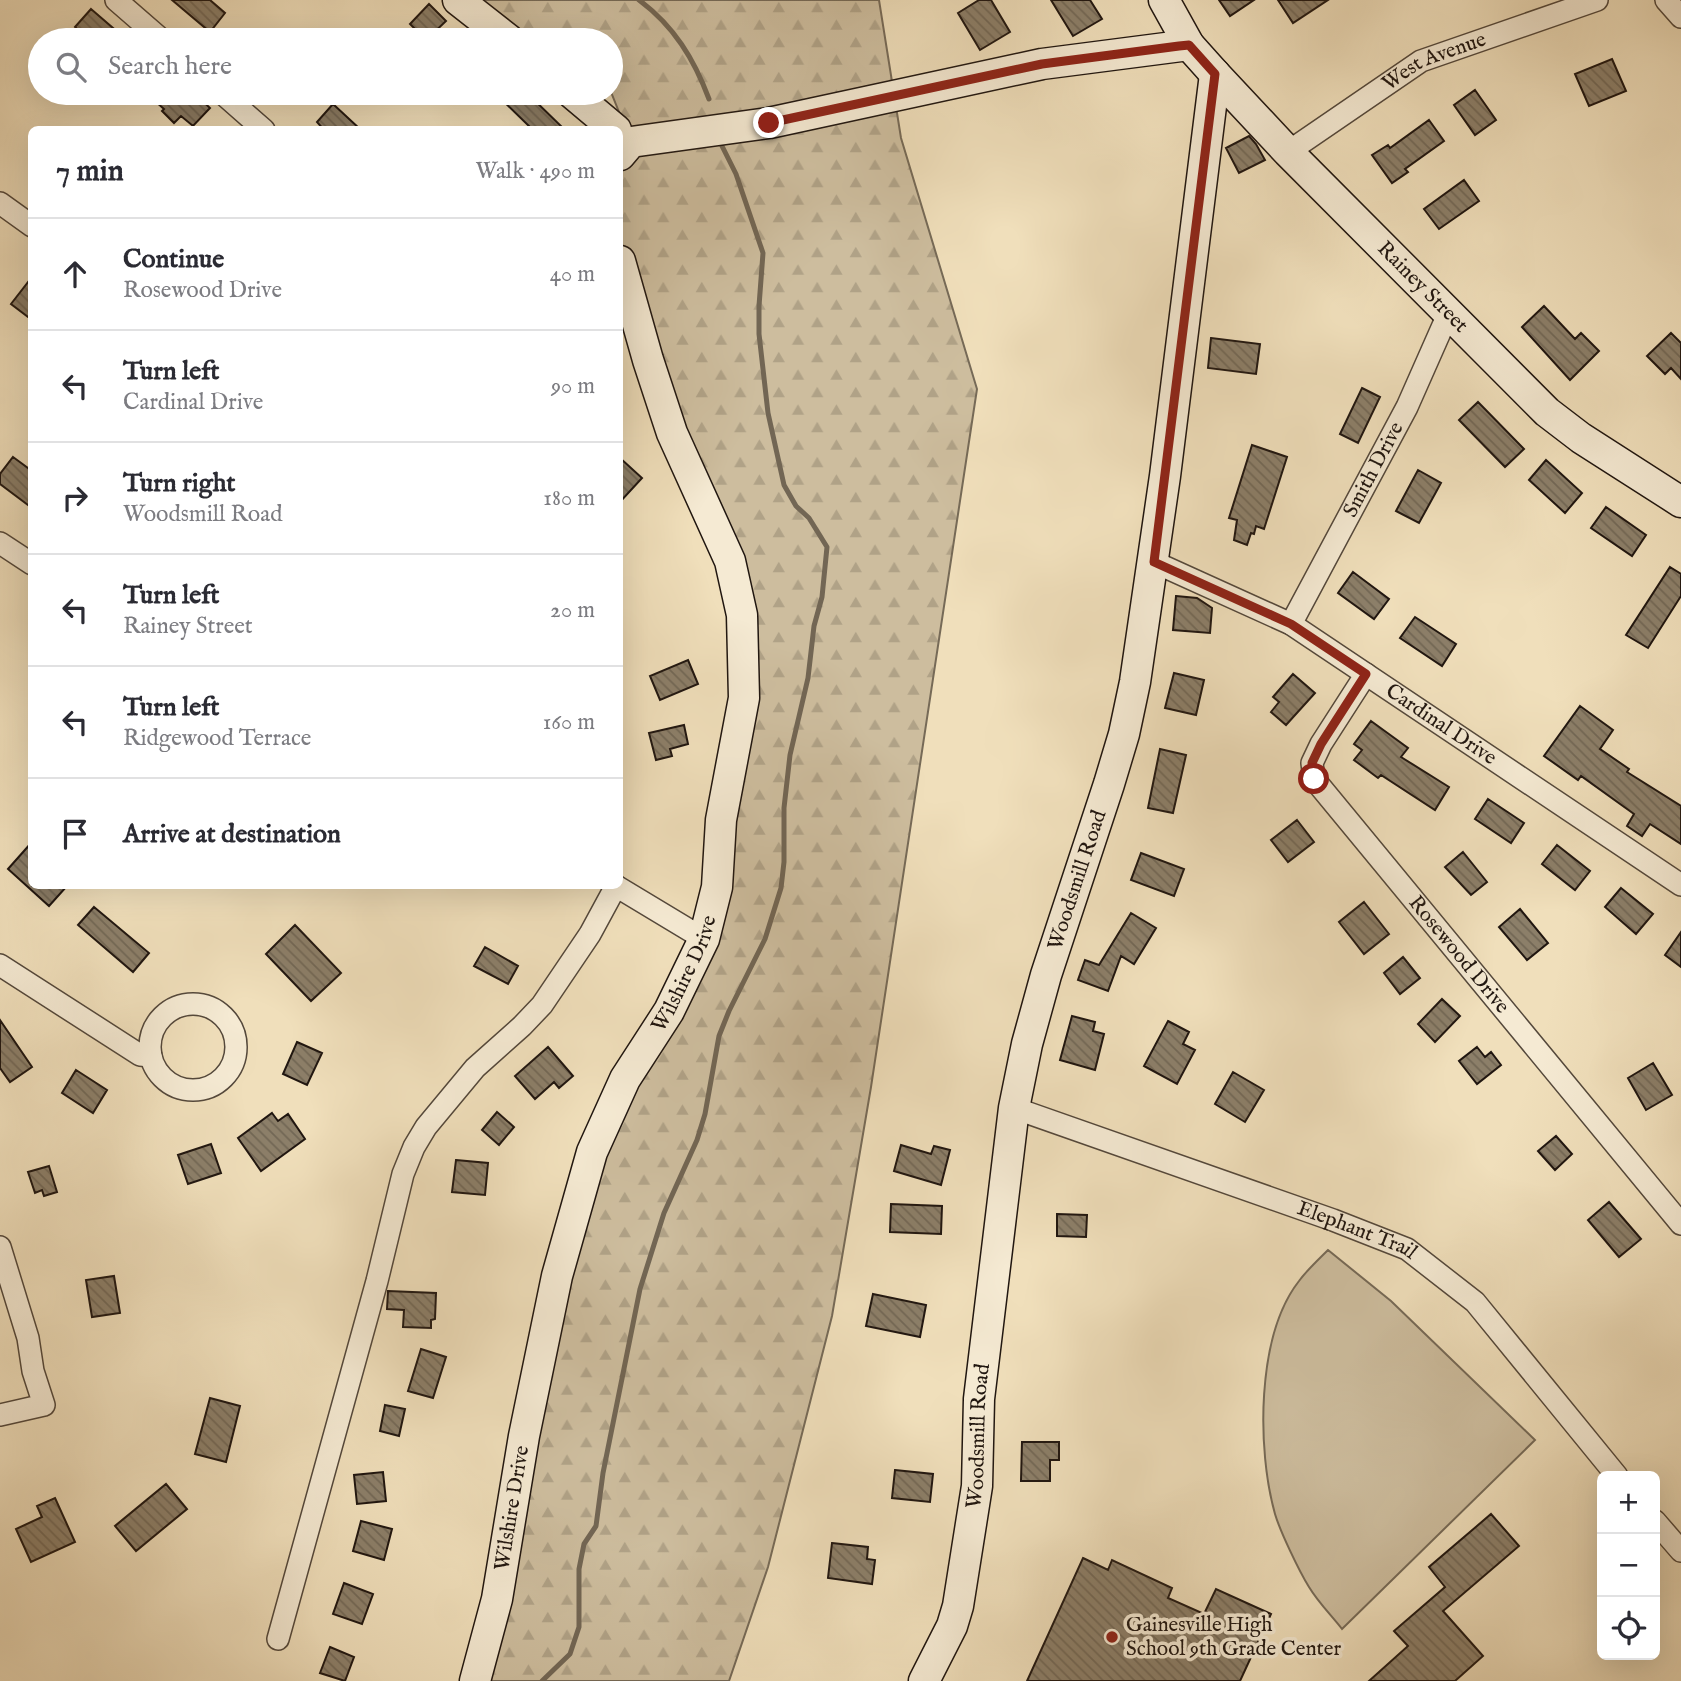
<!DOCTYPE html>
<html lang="en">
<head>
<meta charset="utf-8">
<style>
	:root { --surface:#fff; --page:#f7f7f7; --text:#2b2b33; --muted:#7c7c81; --line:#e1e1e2 }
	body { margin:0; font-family:"IM FELL English",serif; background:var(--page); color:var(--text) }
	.controls { position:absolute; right:21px; bottom:21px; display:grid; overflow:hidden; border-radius:10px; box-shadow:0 7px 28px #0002 }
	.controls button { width:63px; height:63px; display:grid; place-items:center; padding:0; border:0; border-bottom:2px solid var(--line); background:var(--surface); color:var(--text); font:35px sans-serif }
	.stop { position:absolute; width:21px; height:21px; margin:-16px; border:5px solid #8f2418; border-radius:50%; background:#fff }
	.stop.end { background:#8f2418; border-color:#fff; box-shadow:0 2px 7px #0008 }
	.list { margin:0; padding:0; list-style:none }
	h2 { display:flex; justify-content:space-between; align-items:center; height:91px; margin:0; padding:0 28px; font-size:30px }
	h2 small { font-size:23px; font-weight:400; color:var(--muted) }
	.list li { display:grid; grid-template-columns:46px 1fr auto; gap:21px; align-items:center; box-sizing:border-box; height:112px; padding:0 28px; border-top:2px solid var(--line) }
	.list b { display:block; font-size:26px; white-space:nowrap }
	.list p { margin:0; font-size:23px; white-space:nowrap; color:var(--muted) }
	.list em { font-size:23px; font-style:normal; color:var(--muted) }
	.icon { flex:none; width:38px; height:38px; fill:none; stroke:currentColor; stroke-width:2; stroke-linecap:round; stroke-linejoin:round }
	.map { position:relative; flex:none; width:1681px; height:1681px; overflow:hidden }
	.search { position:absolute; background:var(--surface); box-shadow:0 7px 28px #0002; left:28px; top:28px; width:595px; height:77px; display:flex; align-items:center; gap:18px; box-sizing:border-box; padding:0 24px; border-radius:38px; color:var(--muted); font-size:26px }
	.panel { position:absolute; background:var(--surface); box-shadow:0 7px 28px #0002; left:28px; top:126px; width:595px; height:763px; border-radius:10px }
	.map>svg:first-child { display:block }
	.forest { fill:url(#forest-firs); stroke:#766a57; stroke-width:2 }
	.pitch { fill:#cdbd9e; stroke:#766a57; stroke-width:2 }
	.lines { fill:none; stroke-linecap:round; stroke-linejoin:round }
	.stream { stroke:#726654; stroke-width:5 }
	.building { fill:url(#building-back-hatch); stroke:#201610; stroke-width:2 }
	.street-casing { stroke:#54483b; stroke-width:24 }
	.secondary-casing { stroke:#201610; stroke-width:33 }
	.street { stroke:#f5ead3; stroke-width:21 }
	.secondary { stroke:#f5ead3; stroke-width:30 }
	.route { stroke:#8f2418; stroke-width:9 }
	.poi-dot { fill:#8f2418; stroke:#f5ead3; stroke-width:2.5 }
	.labels { text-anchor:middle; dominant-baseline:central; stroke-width:7; stroke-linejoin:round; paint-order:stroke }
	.street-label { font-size:21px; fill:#201610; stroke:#f5ead3 }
	.poi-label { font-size:21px; fill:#201610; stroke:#f5ead3; text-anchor:start }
</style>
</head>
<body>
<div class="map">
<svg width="1681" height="1681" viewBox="0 0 1681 1681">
	<defs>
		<pattern id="forest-firs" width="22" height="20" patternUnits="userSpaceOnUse" patternTransform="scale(1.75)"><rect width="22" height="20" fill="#cdbd9e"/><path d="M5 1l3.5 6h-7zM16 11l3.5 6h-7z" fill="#b0a287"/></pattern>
		<pattern id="building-back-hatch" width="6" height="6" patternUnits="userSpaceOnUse" patternTransform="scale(1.75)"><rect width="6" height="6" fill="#8c7f69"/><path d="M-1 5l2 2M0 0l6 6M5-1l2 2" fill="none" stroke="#726755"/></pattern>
	</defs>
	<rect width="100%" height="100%" fill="#f0dfbb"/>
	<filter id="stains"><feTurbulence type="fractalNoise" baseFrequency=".00286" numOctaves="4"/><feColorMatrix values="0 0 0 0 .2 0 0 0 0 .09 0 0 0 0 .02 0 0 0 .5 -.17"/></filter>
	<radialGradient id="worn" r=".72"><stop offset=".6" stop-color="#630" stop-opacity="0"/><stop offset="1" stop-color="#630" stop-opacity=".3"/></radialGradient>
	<path class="forest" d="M 475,0 L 879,0 L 901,138 L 977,389 L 871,1087 L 832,1316 L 768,1567 L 729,1681 L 469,1681 L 570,1204 L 697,949 L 745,610 L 620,261 L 620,155 L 631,142 L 611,92 L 611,40 L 532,40 Z"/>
	<path class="pitch" d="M 1328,1250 L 1391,1301 L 1535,1440 L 1342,1629 C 1331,1615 1318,1602 1309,1587 C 1299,1571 1280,1531 1275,1514 C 1257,1450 1256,1336 1299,1281 C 1307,1270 1318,1260 1328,1250 Z"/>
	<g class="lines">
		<path class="stream" d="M 639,0 C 674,26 694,59 709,99
			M 542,1681 L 570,1654 L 579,1627 L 579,1569 L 584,1544 L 596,1526 L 603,1473 L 640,1289 L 664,1213 L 697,1140 L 705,1114 L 719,1036 L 729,1011 L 765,939 L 781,888 L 784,862 L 784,808 L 790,755 L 808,678 L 814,626 L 822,597 L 827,547 L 809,518 L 796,506 L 784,485 L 768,413 L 759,334 L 759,306 L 763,253 L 736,174 L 722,146"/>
	</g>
	<path class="building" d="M 172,0 L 210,0 L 225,13 L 210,32 Z
		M 979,0 L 991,0 L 1010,32 L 980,50 L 958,13 Z
		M 1051,0 L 1090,0 L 1102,19 L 1073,36 Z
		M 1219,0 L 1254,0 L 1230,16 Z
		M 1278,0 L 1328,0 L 1293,23 Z
		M 429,4 L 446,21 L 426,40 L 410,24 Z
		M 91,9 L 127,40 L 90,40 L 75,27 Z
		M 1612,59 L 1626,91 L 1589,106 L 1575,74 Z
		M 1475,90 L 1496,120 L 1475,135 L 1454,105 Z
		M 146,93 L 194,93 L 210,108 L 193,126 L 181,116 L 174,123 L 162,111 L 164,109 Z
		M 495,93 L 527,93 L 565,130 L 533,130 Z
		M 333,104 L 361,130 L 324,130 L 317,122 Z
		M 1429,120 L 1444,141 L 1405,169 L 1408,172 L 1392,183 L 1372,155 L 1388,145 L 1390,148 Z
		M 1249,136 L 1256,144 L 1265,160 L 1239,173 L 1226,148 Z
		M 1464,180 L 1479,201 L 1439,229 L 1424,209 Z
		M 32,277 L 32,320 L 11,304 Z
		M 1544,306 L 1575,339 L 1581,333 L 1599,351 L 1570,380 L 1522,327 Z
		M 1671,333 L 1681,343 L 1681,379 L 1671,368 L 1665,374 L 1647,356 Z
		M 1211,338 L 1260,344 L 1256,374 L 1208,368 Z
		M 1362,388 L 1380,397 L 1358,443 L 1340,434 Z
		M 1478,402 L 1524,449 L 1505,467 L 1459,420 Z
		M 1252,445 L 1287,457 L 1264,529 L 1256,526 L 1254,534 L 1251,533 L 1247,545 L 1234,540 L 1237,520 L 1229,518 Z
		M 13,457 L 32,471 L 32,508 L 0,484 L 0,474 Z
		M 620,458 L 642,478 L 620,502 Z
		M 1546,460 L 1582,493 L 1565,513 L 1529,480 Z
		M 1418,470 L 1441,483 L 1419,523 L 1396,511 Z
		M 1606,507 L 1646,535 L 1632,556 L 1591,528 Z
		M 1670,567 L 1681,574 L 1681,596 L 1648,648 L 1626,635 Z
		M 1353,572 L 1389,599 L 1374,619 L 1338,593 Z
		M 1176,596 L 1197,598 L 1212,608 L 1210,633 L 1173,630 Z
		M 1415,617 L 1456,644 L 1442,666 L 1400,638 Z
		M 688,660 L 698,684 L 660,700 L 650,676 Z
		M 1174,673 L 1204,680 L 1196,715 L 1165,708 Z
		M 1293,674 L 1315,693 L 1286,725 L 1271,712 L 1279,702 L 1273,697 Z
		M 1580,706 L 1613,730 L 1600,749 L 1629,769 L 1627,772 L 1681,806 L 1681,844 L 1650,824 L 1642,836 L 1627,826 L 1634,814 L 1581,776 L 1578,780 L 1544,756 Z
		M 1371,721 L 1408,748 L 1401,757 L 1449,787 L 1435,810 L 1381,775 L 1378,778 L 1354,760 L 1362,750 L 1354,744 Z
		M 684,725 L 688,744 L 670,749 L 672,756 L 656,760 L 649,733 Z
		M 1160,749 L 1186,755 L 1173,813 L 1148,808 Z
		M 1488,799 L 1524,823 L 1511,843 L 1475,819 Z
		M 1297,820 L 1314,842 L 1288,862 L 1271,840 Z
		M 32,842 L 32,886 L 67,886 L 49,906 L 8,869 Z
		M 1557,845 L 1590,871 L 1575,890 L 1542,864 Z
		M 1463,852 L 1487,882 L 1471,895 L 1445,867 Z
		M 1141,853 L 1184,869 L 1174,896 L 1131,880 Z
		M 1621,888 L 1653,914 L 1636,934 L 1605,907 Z
		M 1364,902 L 1389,934 L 1364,954 L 1339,922 Z
		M 94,907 L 149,953 L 133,972 L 78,925 Z
		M 1520,909 L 1548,943 L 1527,960 L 1499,927 Z
		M 1131,913 L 1156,928 L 1134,964 L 1121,956 L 1108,991 L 1078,980 L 1085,960 L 1099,965 Z
		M 295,925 L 341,973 L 311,1001 L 266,954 Z
		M 1681,932 L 1681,967 L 1665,955 Z
		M 485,947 L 518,966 L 508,984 L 474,966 Z
		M 1403,957 L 1420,978 L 1400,994 L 1384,973 Z
		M 1442,999 L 1460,1016 L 1435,1042 L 1418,1024 Z
		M 1072,1016 L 1095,1022 L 1093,1031 L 1104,1034 L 1095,1070 L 1060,1060 Z
		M 0,1020 L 32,1067 L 10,1082 L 0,1068 Z
		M 1168,1021 L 1189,1032 L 1183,1044 L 1195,1050 L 1177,1084 L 1144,1066 Z
		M 297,1042 L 322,1053 L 307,1085 L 283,1074 Z
		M 548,1047 L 573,1076 L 559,1088 L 554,1082 L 535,1099 L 515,1076 Z
		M 1477,1047 L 1485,1057 L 1491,1052 L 1501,1065 L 1477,1084 L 1459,1061 Z
		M 1653,1063 L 1672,1095 L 1646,1110 L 1628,1078 Z
		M 76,1070 L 107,1090 L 93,1113 L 62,1093 Z
		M 1233,1072 L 1264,1090 L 1245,1122 L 1215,1104 Z
		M 497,1112 L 514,1127 L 499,1145 L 482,1130 Z
		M 272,1113 L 278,1121 L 288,1114 L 305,1139 L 261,1171 L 238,1138 Z
		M 1556,1136 L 1572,1154 L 1555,1170 L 1538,1151 Z
		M 211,1144 L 221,1173 L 188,1184 L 178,1155 Z
		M 901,1145 L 931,1154 L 934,1146 L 950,1150 L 941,1185 L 894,1171 Z
		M 456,1160 L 488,1163 L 485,1195 L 452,1192 Z
		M 49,1166 L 57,1192 L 44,1196 L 42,1190 L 35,1193 L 28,1172 Z
		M 1609,1202 L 1641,1239 L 1619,1257 L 1588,1220 Z
		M 891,1204 L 942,1206 L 941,1234 L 890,1232 Z
		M 1057,1214 L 1087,1215 L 1086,1237 L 1057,1236 Z
		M 114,1276 L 120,1313 L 92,1317 L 86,1280 Z
		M 388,1291 L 436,1293 L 435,1319 L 431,1320 L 431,1328 L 403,1327 L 404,1310 L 387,1309 Z
		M 873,1294 L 926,1305 L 920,1337 L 866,1326 Z
		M 421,1349 L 446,1357 L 433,1398 L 408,1391 Z
		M 210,1398 L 240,1406 L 226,1462 L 195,1454 Z
		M 385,1405 L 405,1409 L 399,1436 L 380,1431 Z
		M 1022,1442 L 1059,1442 L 1059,1460 L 1050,1460 L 1050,1481 L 1021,1481 Z
		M 895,1470 L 933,1474 L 930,1502 L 892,1498 Z
		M 383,1472 L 386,1501 L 357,1504 L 354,1475 Z
		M 166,1484 L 187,1509 L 136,1551 L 115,1526 Z
		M 55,1498 L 75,1542 L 31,1562 L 16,1529 L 42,1517 L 37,1506 Z
		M 1491,1514 L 1519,1546 L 1443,1611 L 1483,1656 L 1455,1681 L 1369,1681 L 1408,1646 L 1394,1631 L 1445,1587 L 1429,1567 Z
		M 361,1521 L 392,1529 L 384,1560 L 353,1551 Z
		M 832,1543 L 868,1547 L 867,1559 L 875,1560 L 872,1584 L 828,1578 Z
		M 1083,1558 L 1108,1570 L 1112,1560 L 1172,1588 L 1168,1598 L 1204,1614 L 1216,1589 L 1271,1614 L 1240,1681 L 1027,1681 Z
		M 344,1583 L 373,1594 L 362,1624 L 333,1614 Z
		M 330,1647 L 354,1657 L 345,1681 L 320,1673 Z"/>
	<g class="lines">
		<g class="street-casing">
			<g id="street">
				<path d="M 116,0 L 162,40"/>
				<path d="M 1666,0 L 1681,17"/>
				<path d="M 222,93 L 264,130"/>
				<path id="s1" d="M 1288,152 L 1421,61 L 1597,0"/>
				<path d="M 0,203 L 32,226"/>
				<path d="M 0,543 L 32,564"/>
				<path id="s2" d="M 1154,562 L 1291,624 L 1681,885"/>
				<path id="s3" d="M 1291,624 L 1407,407 L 1449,312"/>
				<path id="s4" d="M 1366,674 L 1321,744 L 1312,763 L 1314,779 L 1681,1224"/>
				<path d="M 616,886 L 704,939"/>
				<path d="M 0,965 L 140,1055 L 151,1056"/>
				<circle cx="193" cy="1047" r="43"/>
				<path id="s5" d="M 1014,1108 L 1333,1220 L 1407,1249 L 1475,1302 L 1617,1476"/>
				<path d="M 0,1247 L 28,1338 L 33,1371 L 44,1405 L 0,1415"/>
				<path d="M 1655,1521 L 1681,1551"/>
				<path d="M 278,1639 L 377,1281 L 403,1174 L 414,1147 L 426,1127 L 475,1068 L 522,1026 L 542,1005 L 590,934 L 616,886"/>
			</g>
		</g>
		<g class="secondary-casing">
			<g id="secondary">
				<path d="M 458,0 L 509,40"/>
				<path id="s6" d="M 1164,0 L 1189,45 L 1215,74 L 1288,152 L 1547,412 L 1581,438 L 1681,502"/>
				<path d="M 572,93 L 616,130"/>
				<path d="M 620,155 L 631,142 L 769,123 L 1042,64 L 1189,45"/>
				<path id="s7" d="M 475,1681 L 497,1599 L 524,1436 L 557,1276 L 592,1152 L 625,1079 L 669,1011 L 704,939 L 717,887 L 721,820 L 744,698 L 742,615 L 730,561 L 672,433 L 648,360 L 620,261"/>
				<path id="s8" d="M 924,1681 L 952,1626 L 958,1606 L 977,1486 L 979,1399 L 1014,1108 L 1027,1044 L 1046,975 L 1109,784 L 1124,734 L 1135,682 L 1165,476 L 1215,74"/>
			</g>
		</g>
		<use href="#street" class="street"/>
		<use href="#secondary" class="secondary"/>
	</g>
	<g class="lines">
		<path class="route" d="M 769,123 L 1042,64 L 1179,46 L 1189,45 L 1215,74 L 1154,562 L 1291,624 L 1366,674 L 1321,744 L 1312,763 L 1314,779"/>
	</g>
	<circle class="poi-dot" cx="1112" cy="1637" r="7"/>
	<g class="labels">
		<g class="street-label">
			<text stroke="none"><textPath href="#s1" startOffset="173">West Avenue</textPath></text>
			<text stroke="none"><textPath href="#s6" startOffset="388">Rainey Street</textPath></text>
			<text stroke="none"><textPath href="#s3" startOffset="175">Smith Drive</textPath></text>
			<text stroke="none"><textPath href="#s2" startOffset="331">Cardinal Drive</textPath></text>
			<text stroke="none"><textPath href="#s8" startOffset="821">Woodsmill Road</textPath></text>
			<text stroke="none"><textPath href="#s4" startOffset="348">Rosewood Drive</textPath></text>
			<text stroke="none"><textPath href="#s7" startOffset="744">Wilshire Drive</textPath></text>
			<text stroke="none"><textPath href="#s5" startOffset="364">Elephant Trail</textPath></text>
			<text stroke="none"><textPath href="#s8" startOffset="254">Woodsmill Road</textPath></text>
			<text stroke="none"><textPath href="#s7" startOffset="177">Wilshire Drive</textPath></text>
		</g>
		<g class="poi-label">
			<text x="1126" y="1625">Gainesville High<tspan x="1126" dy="24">School 9th Grade Center</tspan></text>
		</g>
	</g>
	<rect width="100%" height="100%" filter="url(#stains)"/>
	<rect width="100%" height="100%" fill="url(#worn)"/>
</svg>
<div class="controls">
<button>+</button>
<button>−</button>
<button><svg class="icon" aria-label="locate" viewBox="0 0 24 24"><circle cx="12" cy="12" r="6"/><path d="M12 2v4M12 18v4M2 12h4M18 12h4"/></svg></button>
</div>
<div class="stop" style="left:1314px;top:779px"></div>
<div class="stop end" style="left:769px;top:123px"></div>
<div class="search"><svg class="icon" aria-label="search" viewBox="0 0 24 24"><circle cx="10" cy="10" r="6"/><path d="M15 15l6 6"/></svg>Search here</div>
<section class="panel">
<h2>7 min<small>Walk · 490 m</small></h2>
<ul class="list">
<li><svg class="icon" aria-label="ahead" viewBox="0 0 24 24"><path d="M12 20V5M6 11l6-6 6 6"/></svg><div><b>Continue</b><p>Rosewood Drive</p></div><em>40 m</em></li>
<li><svg class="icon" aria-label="left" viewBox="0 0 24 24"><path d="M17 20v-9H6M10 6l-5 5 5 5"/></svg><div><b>Turn left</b><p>Cardinal Drive</p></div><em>90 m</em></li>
<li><svg class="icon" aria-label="right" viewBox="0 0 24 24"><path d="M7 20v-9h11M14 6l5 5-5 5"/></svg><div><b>Turn right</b><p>Woodsmill Road</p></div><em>180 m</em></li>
<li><svg class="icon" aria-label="left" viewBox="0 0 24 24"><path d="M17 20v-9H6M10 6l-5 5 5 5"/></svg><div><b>Turn left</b><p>Rainey Street</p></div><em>20 m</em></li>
<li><svg class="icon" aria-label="left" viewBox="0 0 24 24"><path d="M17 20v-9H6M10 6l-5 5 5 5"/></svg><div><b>Turn left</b><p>Ridgewood Terrace</p></div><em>160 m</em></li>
<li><svg class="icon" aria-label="arrive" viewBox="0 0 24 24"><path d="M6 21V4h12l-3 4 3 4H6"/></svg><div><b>Arrive at destination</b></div></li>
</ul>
</section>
</div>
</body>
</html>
